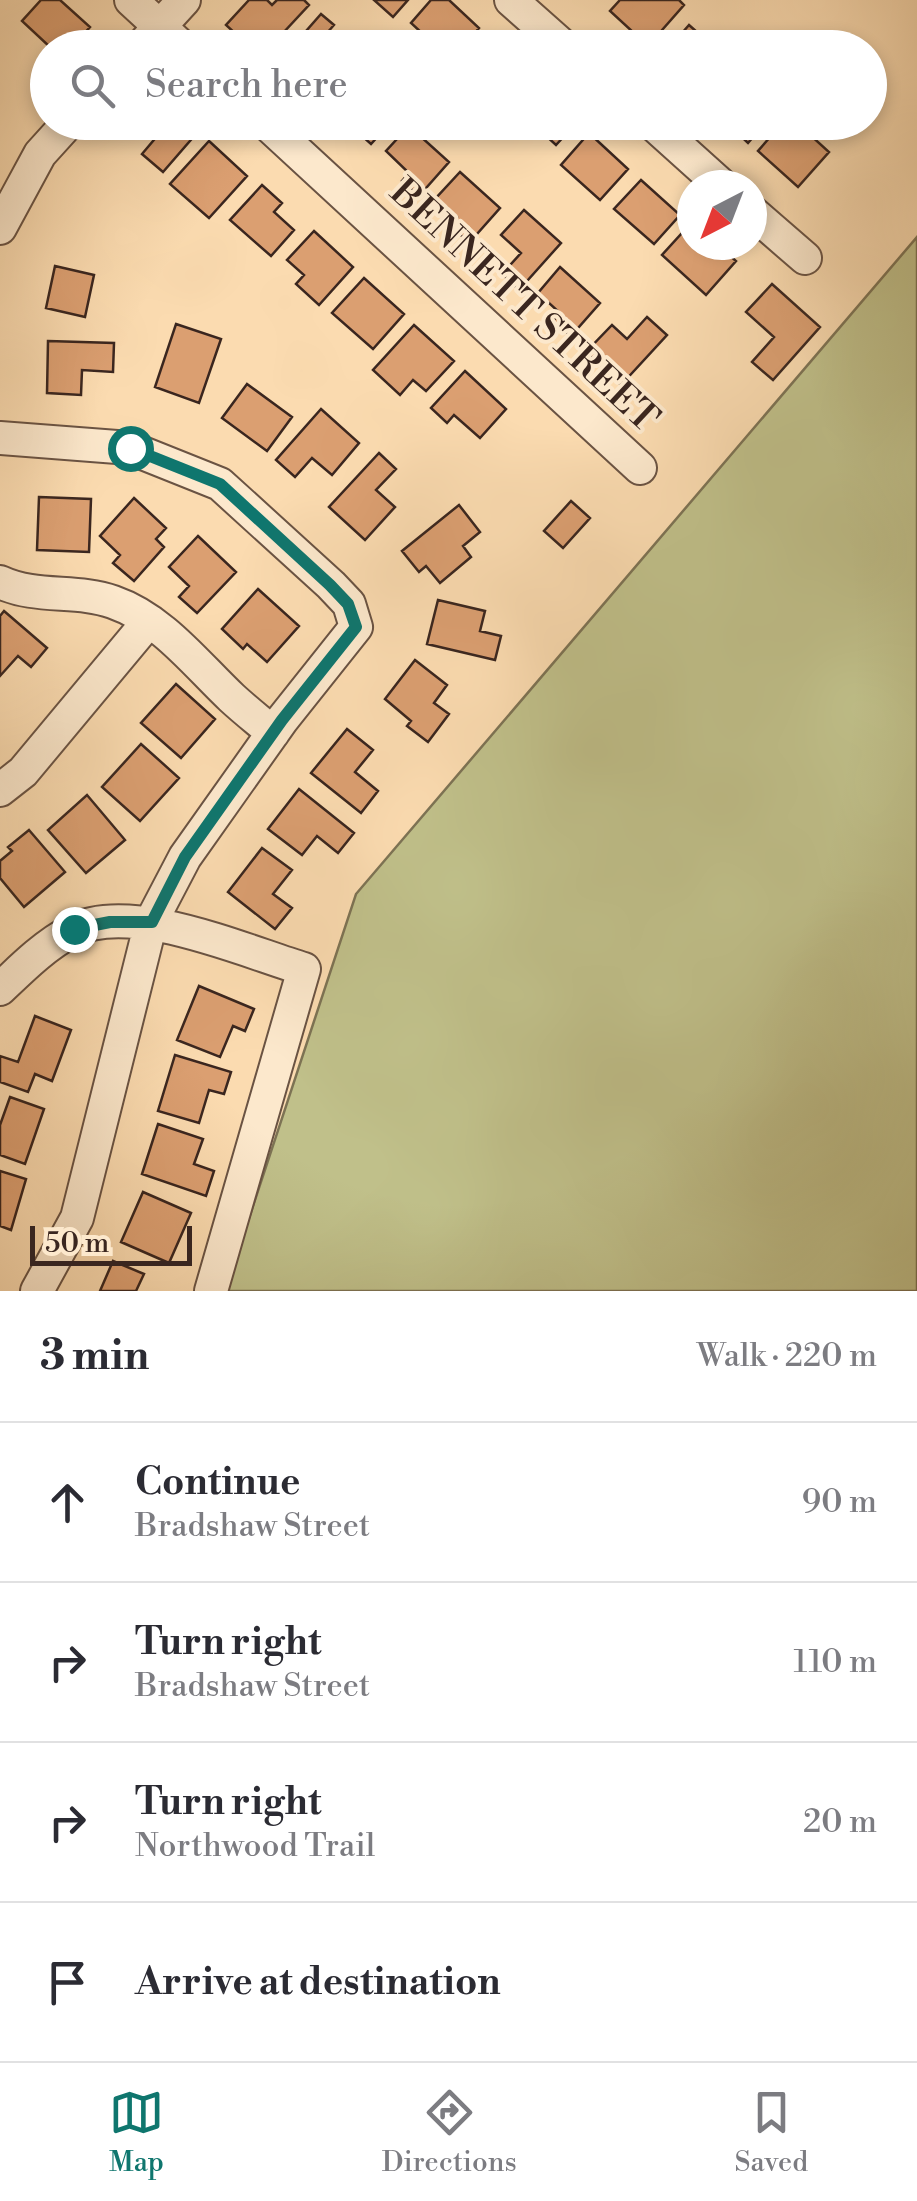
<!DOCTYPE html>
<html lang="en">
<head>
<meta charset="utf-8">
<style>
	:root { --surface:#fff; --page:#f2f2f3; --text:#2b2b33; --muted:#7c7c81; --line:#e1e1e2; --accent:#0f766e }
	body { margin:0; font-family:"Libre Bodoni",serif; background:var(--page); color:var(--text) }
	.compass { position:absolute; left:677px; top:170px; width:90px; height:90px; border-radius:50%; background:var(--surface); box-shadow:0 5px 15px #0003; rotate:222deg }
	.scale { position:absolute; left:30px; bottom:25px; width:162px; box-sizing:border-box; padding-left:10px; border:5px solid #3a261f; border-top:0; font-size:28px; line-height:35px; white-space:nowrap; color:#3a261f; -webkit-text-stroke:8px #fce8cc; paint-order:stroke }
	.stop { position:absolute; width:30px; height:30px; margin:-22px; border:8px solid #0f766e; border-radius:50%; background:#fff }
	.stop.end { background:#0f766e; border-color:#fff; box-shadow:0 2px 10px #0008 }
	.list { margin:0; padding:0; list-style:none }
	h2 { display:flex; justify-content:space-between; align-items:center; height:130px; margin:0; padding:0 40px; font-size:42px }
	h2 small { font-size:32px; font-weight:400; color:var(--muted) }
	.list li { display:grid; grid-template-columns:65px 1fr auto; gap:30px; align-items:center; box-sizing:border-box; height:160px; padding:0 40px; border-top:2px solid var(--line) }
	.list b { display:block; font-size:38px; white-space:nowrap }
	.list p { margin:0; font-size:32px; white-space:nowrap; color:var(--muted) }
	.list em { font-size:32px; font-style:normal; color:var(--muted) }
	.icon { flex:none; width:55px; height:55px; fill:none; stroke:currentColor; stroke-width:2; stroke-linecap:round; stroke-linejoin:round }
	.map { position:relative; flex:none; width:917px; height:1291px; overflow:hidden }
	.search { position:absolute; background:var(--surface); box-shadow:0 5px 15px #0003; left:30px; right:30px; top:30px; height:110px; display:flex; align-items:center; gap:25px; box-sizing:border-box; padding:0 35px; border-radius:55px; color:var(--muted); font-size:38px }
	.sheet { height:770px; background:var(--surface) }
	nav { display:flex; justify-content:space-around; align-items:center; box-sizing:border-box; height:140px; border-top:2px solid var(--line); background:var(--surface); font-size:28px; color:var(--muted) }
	nav a { display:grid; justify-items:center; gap:5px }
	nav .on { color:var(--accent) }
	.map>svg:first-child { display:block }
	.green { fill:#c0c08a; stroke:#7d7354; stroke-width:2.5 }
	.building { fill:#db9f71; stroke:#3a261f; stroke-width:2.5 }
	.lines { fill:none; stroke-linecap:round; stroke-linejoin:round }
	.minor-casing { stroke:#6a5343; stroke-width:36 }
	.minor { stroke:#fce8cc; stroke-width:32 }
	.route { stroke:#0f766e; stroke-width:12 }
	.labels { text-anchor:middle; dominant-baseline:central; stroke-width:8; stroke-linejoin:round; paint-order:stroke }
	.street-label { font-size:38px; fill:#3a261f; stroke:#fce8cc }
</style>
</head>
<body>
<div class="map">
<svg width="917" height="1291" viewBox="0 0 917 1291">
	<rect width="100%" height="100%" fill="#fbdbb0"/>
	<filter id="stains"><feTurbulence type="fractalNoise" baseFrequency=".002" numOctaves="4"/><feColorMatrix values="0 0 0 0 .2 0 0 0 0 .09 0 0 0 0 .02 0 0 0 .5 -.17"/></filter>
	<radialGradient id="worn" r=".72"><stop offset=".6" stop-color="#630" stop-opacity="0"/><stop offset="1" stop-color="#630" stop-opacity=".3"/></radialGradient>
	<path class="green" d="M 917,237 L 917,1291 L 225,1291 L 356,894 Z"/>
	<path class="building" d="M 41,0 L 60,0 L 90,27 L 71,48 L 51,48 L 22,21 Z
		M 249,0 L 267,0 L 272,5 L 277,0 L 304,0 L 309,5 L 269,48 L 251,48 L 226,25 Z
		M 374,0 L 408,0 L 393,17 Z
		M 431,0 L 449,0 L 479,28 L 462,48 L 438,48 L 411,23 Z
		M 620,0 L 679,0 L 684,5 L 648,46 L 610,11 Z
		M 321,14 L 334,25 L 319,42 L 307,30 Z
		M 689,25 L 715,48 L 669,48 Z
		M 197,122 L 202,127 L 163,172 L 142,154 L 158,135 L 144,122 Z
		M 337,122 L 391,122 L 371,144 L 350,125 L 346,130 Z
		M 531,122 L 577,122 L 556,145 Z
		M 731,122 L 766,122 L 748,143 L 729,125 Z
		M 783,122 L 796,122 L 829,152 L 798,187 L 758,151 Z
		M 409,126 L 449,162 L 419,196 L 402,181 L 409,173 L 386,151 Z
		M 589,133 L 628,169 L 600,200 L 561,165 Z
		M 209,141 L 247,176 L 209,218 L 170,184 Z
		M 460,172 L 500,208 L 469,243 L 450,225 L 457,217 L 436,198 Z
		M 641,180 L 680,215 L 654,244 L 614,209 Z
		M 262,185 L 282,203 L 274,212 L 294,230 L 271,256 L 230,220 Z
		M 524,210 L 561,243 L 519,290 L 502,274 L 521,253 L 501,235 Z
		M 692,222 L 692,245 L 718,245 L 736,261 L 706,295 L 662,255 Z
		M 314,231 L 353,267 L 319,305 L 296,284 L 304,275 L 287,260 Z
		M 55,266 L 94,275 L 85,317 L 46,308 Z
		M 560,267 L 600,303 L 571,336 L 553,321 L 560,313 L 538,293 Z
		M 364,278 L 404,314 L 373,349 L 332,313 Z
		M 772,284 L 820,327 L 773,380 L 752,362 L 774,337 L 746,312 Z
		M 647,317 L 667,335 L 621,385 L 586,352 L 612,325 L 627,339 Z
		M 176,324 L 221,339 L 199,403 L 155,387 Z
		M 414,325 L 454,361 L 426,391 L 413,380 L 400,395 L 373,370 Z
		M 48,341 L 114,343 L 113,372 L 82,370 L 81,395 L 47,393 Z
		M 465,371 L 506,409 L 480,438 L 454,415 L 447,423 L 431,408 Z
		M 247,384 L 292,417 L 267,451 L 222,418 Z
		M 321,409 L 359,443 L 332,475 L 312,458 L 295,477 L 276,460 Z
		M 379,453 L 396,469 L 376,490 L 395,507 L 365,540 L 329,507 Z
		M 39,497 L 91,499 L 89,552 L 37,550 Z
		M 134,498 L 166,528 L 156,539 L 164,547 L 134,581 L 113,563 L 120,555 L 100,536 Z
		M 571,501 L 590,518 L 563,548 L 544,531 Z
		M 459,505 L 480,532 L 463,546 L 471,557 L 440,583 L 426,566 L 419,572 L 402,551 Z
		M 198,536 L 236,572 L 197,613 L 179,597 L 189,586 L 169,567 Z
		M 258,589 L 299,626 L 267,662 L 247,644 L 243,649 L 222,629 Z
		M 438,600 L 485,611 L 480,631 L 501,636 L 495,660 L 427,644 Z
		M 4,611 L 47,648 L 31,667 L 18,656 L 0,676 L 0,616 Z
		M 415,660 L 447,685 L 434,703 L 449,714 L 428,742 L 407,726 L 411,721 L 385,699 Z
		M 176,684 L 215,719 L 181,758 L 141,723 Z
		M 347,729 L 373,750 L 355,772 L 378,791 L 361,813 L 311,773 Z
		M 141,744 L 179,778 L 140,821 L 102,787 Z
		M 299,789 L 354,833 L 338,853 L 317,836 L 302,855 L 268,829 Z
		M 87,795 L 125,840 L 86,873 L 48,830 Z
		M 29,830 L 65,872 L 24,907 L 0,878 L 0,861 L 12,851 L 8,847 Z
		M 262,848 L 292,870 L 273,894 L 292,908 L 275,929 L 228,892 Z
		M 199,986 L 254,1009 L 245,1031 L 233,1026 L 220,1057 L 177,1040 Z
		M 35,1016 L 71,1030 L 52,1081 L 35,1074 L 28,1092 L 0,1082 L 0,1056 L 18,1062 Z
		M 175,1055 L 231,1072 L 224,1094 L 209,1090 L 199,1123 L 158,1111 Z
		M 10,1097 L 44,1109 L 25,1164 L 0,1155 L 0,1125 Z
		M 158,1124 L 203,1139 L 194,1164 L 214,1171 L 206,1196 L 142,1174 Z
		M 0,1171 L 26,1179 L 11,1230 L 0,1226 Z
		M 143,1192 L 191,1213 L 169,1263 L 121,1242 Z
		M 113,1261 L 144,1274 L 136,1291 L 100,1291 Z"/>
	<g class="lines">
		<g class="minor-casing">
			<path id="minor" d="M 131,0 L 183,48
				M 511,0 L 565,48
				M 140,48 L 184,0
				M 265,122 L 640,468
				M 651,122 L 721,185
				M 752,212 L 805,258
				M 0,228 L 40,154 L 69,122
				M 0,438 L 130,448 L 220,484 L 331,585 L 349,604 L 356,627 L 282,720 L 185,857 L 151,922 L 77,1218 L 37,1291
				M 0,582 C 36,599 77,589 113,602 C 162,619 196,664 232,698 C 245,710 259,721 273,733
				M 0,790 L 23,772 L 148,622
				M 0,989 C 22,968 45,945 72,931 C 130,900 244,951 304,969 L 211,1291"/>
		</g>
		<use href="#minor" class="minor"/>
	</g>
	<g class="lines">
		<path class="route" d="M 74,929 L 110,922 L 152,922 L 185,857 L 282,720 L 356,627 L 348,604 L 330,585 L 220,484 L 130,448"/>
	</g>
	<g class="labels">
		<g class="street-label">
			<text transform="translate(524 306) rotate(43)">BENNETT STREET</text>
		</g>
	</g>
	<rect width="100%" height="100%" filter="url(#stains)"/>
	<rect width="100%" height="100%" fill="url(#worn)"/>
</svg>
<svg class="compass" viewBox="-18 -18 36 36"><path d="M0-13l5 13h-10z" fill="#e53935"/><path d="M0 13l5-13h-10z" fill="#7c7c81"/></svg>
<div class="scale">50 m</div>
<div class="stop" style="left:130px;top:448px"></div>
<div class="stop end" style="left:74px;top:929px"></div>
<div class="search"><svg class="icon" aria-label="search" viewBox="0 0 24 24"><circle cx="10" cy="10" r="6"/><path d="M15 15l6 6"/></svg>Search here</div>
</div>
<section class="sheet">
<h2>3 min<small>Walk · 220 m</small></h2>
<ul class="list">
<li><svg class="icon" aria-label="ahead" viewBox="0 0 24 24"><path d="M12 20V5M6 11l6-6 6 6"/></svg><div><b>Continue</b><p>Bradshaw Street</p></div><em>90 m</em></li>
<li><svg class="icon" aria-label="right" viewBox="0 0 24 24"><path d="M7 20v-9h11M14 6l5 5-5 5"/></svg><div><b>Turn right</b><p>Bradshaw Street</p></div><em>110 m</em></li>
<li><svg class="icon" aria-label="right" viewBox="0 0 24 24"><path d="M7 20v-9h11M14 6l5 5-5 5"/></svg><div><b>Turn right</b><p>Northwood Trail</p></div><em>20 m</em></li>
<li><svg class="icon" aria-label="arrive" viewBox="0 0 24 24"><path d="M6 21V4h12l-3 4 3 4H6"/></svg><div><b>Arrive at destination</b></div></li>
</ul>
</section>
<nav>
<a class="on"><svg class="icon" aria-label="map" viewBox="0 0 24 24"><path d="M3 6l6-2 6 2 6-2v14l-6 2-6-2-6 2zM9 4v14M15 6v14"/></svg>Map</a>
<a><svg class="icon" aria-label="directions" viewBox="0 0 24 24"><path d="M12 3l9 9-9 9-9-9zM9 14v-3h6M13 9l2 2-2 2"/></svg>Directions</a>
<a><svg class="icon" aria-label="saved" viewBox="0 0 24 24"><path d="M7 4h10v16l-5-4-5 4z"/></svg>Saved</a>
</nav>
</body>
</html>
